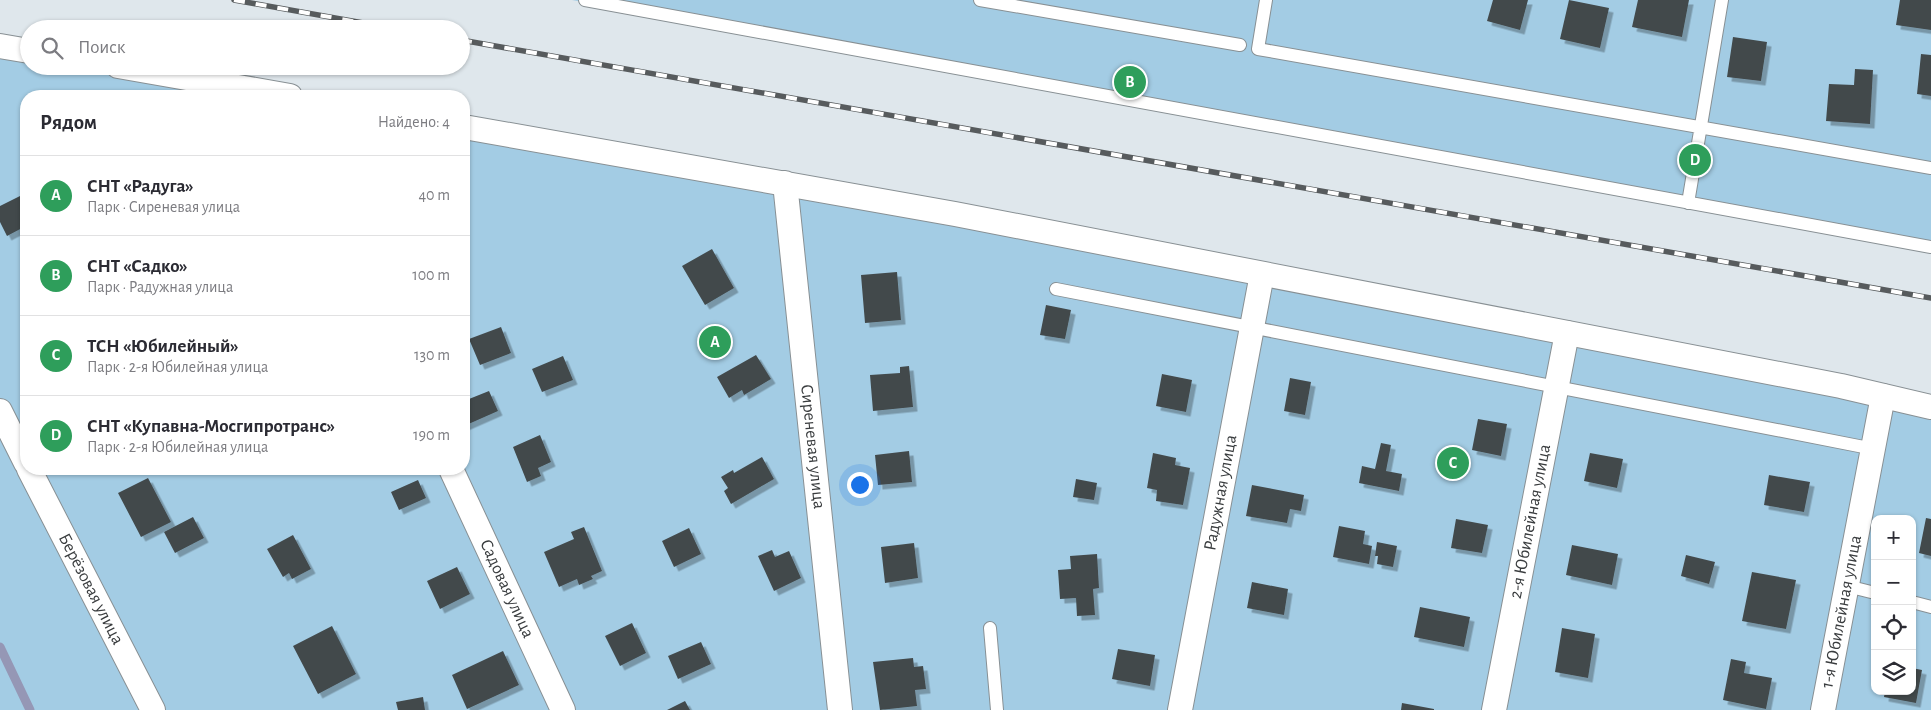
<!DOCTYPE html>
<html lang="ru">
<head>
<meta charset="utf-8">
<style>
	:root { --surface:#fff; --page:#f7f7f7; --text:#2b2b33; --muted:#7c7c81; --line:#e1e1e2; --accent:#ea580c }
	body { margin:0; font-family:"Alegreya Sans",sans-serif; background:var(--page); color:var(--text) }
	.controls { position:absolute; right:15px; bottom:15px; display:grid; overflow:hidden; border-radius:10px; box-shadow:0 1px 4px #0004 }
	.controls button { width:45px; height:45px; display:grid; place-items:center; padding:0; border:0; border-bottom:1px solid var(--line); background:var(--surface); color:var(--text); font:25px sans-serif }
	.you { position:absolute; left:859px; top:484px; width:18px; height:18px; margin:-12px; border:4px solid #fff; border-radius:50%; background:#1a73e8; box-shadow:0 0 0 8px #1a73e833 }
	.badge { display:grid; place-items:center; width:32px; height:32px; border-radius:50%; background:var(--accent); color:#fff; font-size:16px; font-weight:700 }
	.pin { position:absolute; translate:-50% -50%; border:2px solid #fff; box-shadow:0 1px 5px #0006 }
	.list { margin:0; padding:0; list-style:none }
	h2 { display:flex; justify-content:space-between; align-items:center; height:65px; margin:0; padding:0 20px; font-size:21px }
	h2 small { font-size:16px; font-weight:400; color:var(--muted) }
	.list li { display:grid; grid-template-columns:32px 1fr auto; gap:15px; align-items:center; box-sizing:border-box; height:80px; padding:0 20px; border-top:1px solid var(--line) }
	.list b { display:block; font-size:19px; white-space:nowrap }
	.list p { margin:0; font-size:16px; white-space:nowrap; color:var(--muted) }
	.list em { font-size:16px; font-style:normal; color:var(--muted) }
	.icon { flex:none; width:28px; height:28px; fill:none; stroke:currentColor; stroke-width:2; stroke-linecap:round; stroke-linejoin:round }
	.map { position:relative; flex:none; width:1931px; height:710px; overflow:hidden }
	.search { position:absolute; background:var(--surface); box-shadow:0 1px 4px #0004; left:20px; top:20px; width:450px; height:55px; display:flex; align-items:center; gap:12px; box-sizing:border-box; padding:0 18px; border-radius:28px; color:var(--muted); font-size:19px }
	.panel { position:absolute; background:var(--surface); box-shadow:0 1px 4px #0004; left:20px; top:90px; width:450px; height:385px; border-radius:20px }
	.map>svg:first-child { display:block }
	.green { fill:#a3cce4; fill-rule:evenodd }
	.lines { fill:none; stroke-linecap:round; stroke-linejoin:round }
	.stream { stroke:#9597b5; stroke-width:9 }
	.building { fill:#424a4c; filter:url(#shadow) }
	.service-casing { stroke:#889094; stroke-width:14 }
	.minor-casing { stroke:#889094; stroke-width:26 }
	.service { stroke:#fff; stroke-width:12 }
	.minor { stroke:#fff; stroke-width:24 }
	.rail-casing { stroke:#575b5d; stroke-width:5.5 }
	.rail { stroke:#fff; stroke-width:4; stroke-dasharray:11; stroke-linecap:butt }
	.labels { text-anchor:middle; dominant-baseline:central; stroke-width:5; stroke-linejoin:round; paint-order:stroke }
	.street-label { font-size:18px; fill:#393c3e; stroke:#fff }
</style>
</head>
<body>
<div class="map">
<svg width="1931" height="710" viewBox="0 0 1931 710">
	<defs>
		<filter id="shadow"><feDropShadow dx="4.5" dy="4.5" stdDeviation="0" flood-color="#0004"/></filter>
	</defs>
	<rect width="100%" height="100%" fill="#dfe7ec"/>
	<path class="green" d="M 572,0 L 1931,0 L 1931,247 Z
		M 0,46 L 29,51 L 29,66 L 118,66 L 290,96 L 26,96 L 26,469 L 464,469 L 464,127 L 1931,407 L 1931,710 L 0,710 ZM 1875,519 L 1912,519 L 1912,691 L 1875,691 Z"/>
	<g class="lines">
		<path class="stream" d="M 0,647 L 30,710"/>
	</g>
	<path class="building" d="M 1493,0 L 1528,0 L 1520,30 L 1487,21 Z
		M 1569,0 L 1609,8 L 1600,48 L 1560,39 Z
		M 1638,0 L 1689,0 L 1682,37 L 1632,27 Z
		M 1900,0 L 1931,0 L 1931,30 L 1896,25 Z
		M 1733,37 L 1767,42 L 1761,81 L 1727,77 Z
		M 1921,54 L 1931,55 L 1931,96 L 1917,94 Z
		M 1855,69 L 1873,70 L 1870,124 L 1826,121 L 1829,84 L 1854,85 Z
		M 24,194 L 26,197 L 26,226 L 7,236 L 0,222 L 0,206 Z
		M 712,249 L 734,288 L 705,305 L 682,266 Z
		M 897,272 L 901,320 L 865,323 L 861,275 Z
		M 1046,305 L 1071,310 L 1065,339 L 1040,335 Z
		M 501,327 L 511,353 L 480,365 L 469,339 Z
		M 756,355 L 771,379 L 744,395 L 742,390 L 729,398 L 717,377 Z
		M 563,356 L 573,380 L 542,392 L 532,369 Z
		M 909,366 L 913,407 L 873,411 L 870,375 L 900,373 L 900,367 Z
		M 1162,374 L 1192,380 L 1186,412 L 1156,406 Z
		M 1290,378 L 1311,382 L 1305,415 L 1284,411 Z
		M 489,391 L 498,411 L 464,426 L 464,401 Z
		M 1478,419 L 1507,424 L 1501,456 L 1472,450 Z
		M 540,435 L 551,462 L 538,468 L 541,476 L 527,482 L 513,447 Z
		M 1381,443 L 1391,445 L 1386,471 L 1402,474 L 1399,491 L 1359,483 L 1362,466 L 1375,469 Z
		M 909,451 L 912,482 L 878,485 L 875,455 Z
		M 1153,453 L 1176,458 L 1175,465 L 1190,468 L 1183,505 L 1156,501 L 1157,490 L 1147,488 Z
		M 1590,453 L 1623,459 L 1617,488 L 1584,481 Z
		M 762,457 L 774,479 L 731,504 L 724,491 L 728,488 L 721,477 L 733,470 L 734,473 Z
		M 1769,475 L 1810,482 L 1804,512 L 1764,505 Z
		M 148,478 L 171,522 L 141,537 L 118,493 Z
		M 1076,479 L 1097,483 L 1094,500 L 1073,497 Z
		M 418,480 L 426,498 L 399,510 L 391,492 Z
		M 1252,485 L 1304,495 L 1301,511 L 1290,509 L 1287,523 L 1246,516 Z
		M 193,517 L 204,538 L 175,553 L 164,532 Z
		M 1926,518 L 1931,519 L 1931,556 L 1919,553 Z
		M 1456,519 L 1488,525 L 1482,553 L 1451,548 Z
		M 1339,526 L 1365,531 L 1363,544 L 1372,546 L 1369,564 L 1333,557 Z
		M 584,527 L 602,571 L 591,576 L 593,579 L 579,585 L 577,579 L 559,587 L 544,552 L 574,539 L 571,532 Z
		M 689,528 L 701,554 L 674,567 L 662,541 Z
		M 293,535 L 311,569 L 292,579 L 289,573 L 283,577 L 267,549 Z
		M 1377,542 L 1397,546 L 1393,567 L 1377,564 L 1378,556 L 1375,556 Z
		M 914,543 L 918,578 L 885,583 L 881,547 Z
		M 1572,545 L 1618,554 L 1612,585 L 1566,575 Z
		M 772,550 L 775,557 L 789,551 L 801,578 L 774,591 L 758,556 Z
		M 1097,554 L 1099,588 L 1093,589 L 1095,615 L 1077,616 L 1076,598 L 1060,599 L 1058,570 L 1071,569 L 1070,556 Z
		M 1686,555 L 1715,562 L 1709,584 L 1681,576 Z
		M 457,567 L 470,594 L 440,609 L 427,581 Z
		M 1752,572 L 1796,580 L 1786,629 L 1742,621 Z
		M 1252,582 L 1288,589 L 1284,615 L 1247,608 Z
		M 1420,607 L 1470,617 L 1464,647 L 1414,637 Z
		M 632,623 L 646,653 L 620,666 L 605,636 Z
		M 332,626 L 356,674 L 318,694 L 293,646 Z
		M 1562,628 L 1595,634 L 1588,678 L 1555,672 Z
		M 701,642 L 711,664 L 678,679 L 668,656 Z
		M 1118,649 L 1155,655 L 1150,686 L 1112,679 Z
		M 503,651 L 519,685 L 467,709 L 452,675 Z
		M 913,658 L 914,667 L 923,666 L 926,689 L 915,690 L 917,706 L 880,710 L 873,662 Z
		M 1731,659 L 1746,662 L 1744,673 L 1772,678 L 1766,709 L 1723,700 Z
		M 1912,668 L 1922,670 L 1916,703 L 1884,697 L 1885,691 L 1912,691 Z
		M 423,697 L 425,710 L 398,710 L 396,702 Z
		M 685,701 L 690,710 L 667,710 Z
		M 1402,703 L 1434,709 L 1434,710 L 1401,710 Z"/>
	<g class="lines">
		<g class="service-casing">
			<path id="service" d="M 585,0 L 1931,247
				M 980,0 L 1240,45
				M 1266,0 L 1258,49 L 1931,168
				M 1688,203 L 1722,0
				M 1056,289 L 1874,449
				M 1847,586 L 1875,593
				M 1912,602 L 1931,607
				M 990,628 L 997,710"/>
		</g>
		<g class="minor-casing">
			<g id="minor">
				<path d="M 0,46 L 29,51"/>
				<path d="M 118,66 L 290,96"/>
				<path d="M 464,127 L 955,214 L 1841,386 L 1931,407"/>
				<path id="s1" d="M 785,183 L 840,710"/>
				<path d="M 0,411 L 26,463"/>
				<path id="s2" d="M 29,469 L 153,710"/>
				<path id="s3" d="M 451,469 L 563,710"/>
				<path id="s4" d="M 1180,710 L 1262,274"/>
				<path id="s5" d="M 1494,710 L 1567,333"/>
				<path id="s6" d="M 1823,710 L 1883,396"/>
			</g>
		</g>
		<use href="#service" class="service"/>
		<use href="#minor" class="minor"/>
		<g class="rail-casing">
			<path id="rail" d="M 234,0 L 397,29
				M 461,40 L 1931,298"/>
		</g>
		<use href="#rail" class="rail"/>
	</g>
	<g class="labels">
		<g class="street-label">
			<text stroke="none"><textPath href="#s1" startOffset="265">Сиреневая улица</textPath></text>
			<text stroke="none"><textPath href="#s4" startOffset="221">Радужная улица</textPath></text>
			<text stroke="none"><textPath href="#s5" startOffset="192">2-я Юбилейная улица</textPath></text>
			<text stroke="none"><textPath href="#s2" startOffset="135">Берёзовая улица</textPath></text>
			<text stroke="none"><textPath href="#s3" startOffset="132">Садовая улица</textPath></text>
			<text stroke="none"><textPath href="#s6" startOffset="100">1-я Юбилейная улица</textPath></text>
		</g>
	</g>
</svg>
<div class="controls">
<button>+</button>
<button>−</button>
<button><svg class="icon" aria-label="locate" viewBox="0 0 24 24"><circle cx="12" cy="12" r="6"/><path d="M12 2v4M12 18v4M2 12h4M18 12h4"/></svg></button>
<button><svg class="icon" aria-label="layers" viewBox="0 0 24 24"><path d="M12 4l9 5-9 5-9-5zM3 14l9 5 9-5"/></svg></button>
</div>
<div class="you"></div>
<div class="pin badge" style="left:715px;top:342px;background:#2e9e5b">A</div>
<div class="pin badge" style="left:1130px;top:82px;background:#2e9e5b">B</div>
<div class="pin badge" style="left:1453px;top:463px;background:#2e9e5b">C</div>
<div class="pin badge" style="left:1695px;top:160px;background:#2e9e5b">D</div>
<div class="search"><svg class="icon" aria-label="search" viewBox="0 0 24 24"><circle cx="10" cy="10" r="6"/><path d="M15 15l6 6"/></svg>Поиск</div>
<section class="panel">
<h2>Рядом<small>Найдено: 4</small></h2>
<ul class="list">
<li><span class="badge" style="background:#2e9e5b">A</span><div><b>СНТ «Радуга»</b><p>Парк · Сиреневая улица</p></div><em>40 m</em></li>
<li><span class="badge" style="background:#2e9e5b">B</span><div><b>СНТ «Садко»</b><p>Парк · Радужная улица</p></div><em>100 m</em></li>
<li><span class="badge" style="background:#2e9e5b">C</span><div><b>ТСН «Юбилейный»</b><p>Парк · 2-я Юбилейная улица</p></div><em>130 m</em></li>
<li><span class="badge" style="background:#2e9e5b">D</span><div><b>СНТ «Купавна-Мосгипротранс»</b><p>Парк · 2-я Юбилейная улица</p></div><em>190 m</em></li>
</ul>
</section>
</div>
</body>
</html>
